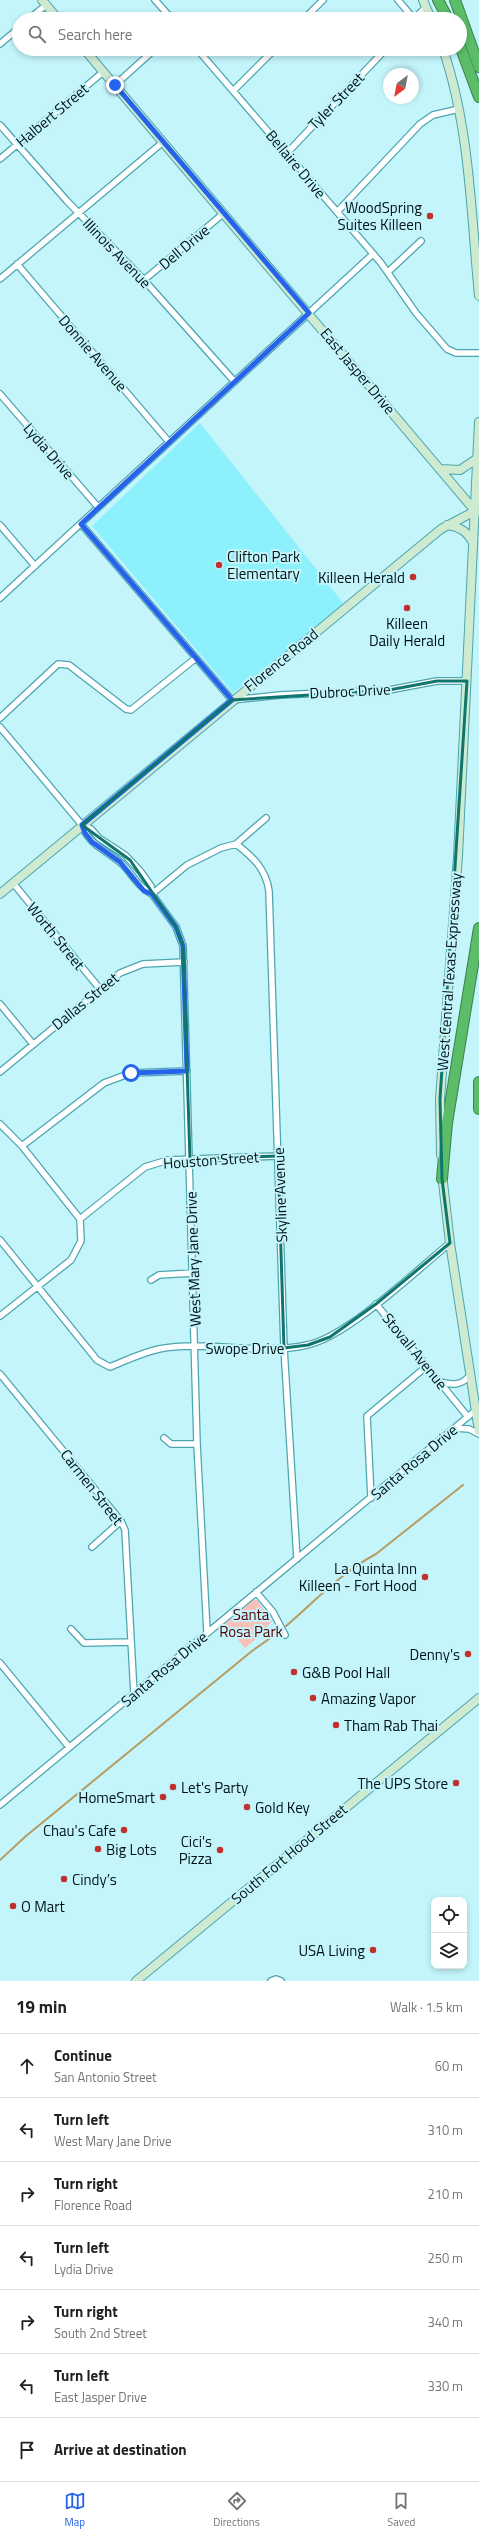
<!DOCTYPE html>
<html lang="en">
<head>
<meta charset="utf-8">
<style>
	:root { --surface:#fff; --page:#f6f6f6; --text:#202124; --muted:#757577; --line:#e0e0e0; --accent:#2563eb }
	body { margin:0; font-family:"Titillium Web",sans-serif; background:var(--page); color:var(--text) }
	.controls { position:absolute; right:12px; bottom:12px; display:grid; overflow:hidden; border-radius:8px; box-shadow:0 2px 6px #0003 }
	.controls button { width:36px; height:36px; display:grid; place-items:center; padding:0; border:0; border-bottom:1px solid var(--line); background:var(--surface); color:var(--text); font:20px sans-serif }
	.compass { position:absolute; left:383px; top:68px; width:36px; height:36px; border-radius:50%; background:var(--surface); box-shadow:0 2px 6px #0003; rotate:212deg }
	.stop { position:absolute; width:12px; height:12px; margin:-9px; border:3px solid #2563eb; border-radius:50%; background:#fff }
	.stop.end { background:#2563eb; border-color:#fff; box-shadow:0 1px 4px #0008 }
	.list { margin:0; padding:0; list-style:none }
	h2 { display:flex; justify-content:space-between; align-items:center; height:52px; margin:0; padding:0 16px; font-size:17px }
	h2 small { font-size:13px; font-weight:400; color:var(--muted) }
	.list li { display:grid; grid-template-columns:26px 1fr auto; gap:12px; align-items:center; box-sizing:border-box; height:64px; padding:0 16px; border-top:1px solid var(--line) }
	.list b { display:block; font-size:15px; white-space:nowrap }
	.list p { margin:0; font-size:13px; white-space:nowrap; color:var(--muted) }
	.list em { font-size:13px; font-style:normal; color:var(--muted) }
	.icon { flex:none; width:22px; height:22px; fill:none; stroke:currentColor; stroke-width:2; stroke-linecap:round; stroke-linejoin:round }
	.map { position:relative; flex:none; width:479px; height:1981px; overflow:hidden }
	.search { position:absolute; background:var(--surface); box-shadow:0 2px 6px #0003; left:12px; right:12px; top:12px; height:44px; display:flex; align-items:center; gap:10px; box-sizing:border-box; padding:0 14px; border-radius:22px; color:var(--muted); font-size:15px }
	.sheet { height:500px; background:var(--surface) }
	nav { display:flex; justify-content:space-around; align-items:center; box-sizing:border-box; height:56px; border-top:1px solid var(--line); background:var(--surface); font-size:11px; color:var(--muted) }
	nav a { display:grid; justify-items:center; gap:2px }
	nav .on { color:var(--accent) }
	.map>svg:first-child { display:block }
	.built { fill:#8cf0fd }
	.green { fill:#f7c0b9 }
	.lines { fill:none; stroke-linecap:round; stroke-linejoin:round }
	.stream { stroke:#b69c62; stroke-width:2 }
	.street-casing { stroke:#4da5b0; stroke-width:8 }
	.secondary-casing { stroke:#4da5b0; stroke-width:10 }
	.highway-casing { stroke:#3b824c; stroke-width:12 }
	.street { stroke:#fff; stroke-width:5.5 }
	.secondary { stroke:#ceebd2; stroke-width:8 }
	.highway { stroke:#5bbd68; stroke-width:10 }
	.route { stroke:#2563eb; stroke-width:5 }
	.marked { fill:none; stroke:#0f766e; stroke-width:3; stroke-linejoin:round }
	.poi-dot { fill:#bf302e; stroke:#c3f5fb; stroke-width:1.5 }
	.labels { text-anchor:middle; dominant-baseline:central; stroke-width:4; stroke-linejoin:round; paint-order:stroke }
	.street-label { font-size:15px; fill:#001317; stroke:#c3f5fb }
	.poi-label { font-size:15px; fill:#001317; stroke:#c3f5fb; text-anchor:end }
	.park-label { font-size:15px; fill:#550206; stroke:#c3f5fb }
</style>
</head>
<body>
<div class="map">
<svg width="479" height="1981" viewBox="0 0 479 1981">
	<rect width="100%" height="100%" fill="#c3f5fb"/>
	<path class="built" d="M 200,423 L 344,604 L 233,693 L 92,526 Z"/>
	<path class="green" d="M 253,1600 L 257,1600 L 272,1621 L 262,1634 L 245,1648 L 225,1624 Z"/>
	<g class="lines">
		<path class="stream" d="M 286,1626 C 315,1601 342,1572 376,1554 L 463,1485
			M 0,1860 L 26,1836 L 252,1651 L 279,1632"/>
		<g class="street-casing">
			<path id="street" d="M 155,0 L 172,19
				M 398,0 L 414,19
				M 29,19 L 46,5
				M 304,19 L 323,0
				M 414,19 L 426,7
				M 0,44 L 19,28
				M 197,49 L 381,263 L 416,313 L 447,349 L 456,353 L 479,353
				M 115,85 L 155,49
				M 233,91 L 275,49
				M 0,125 L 67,201 L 144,280 L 234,381
				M 287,153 L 386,49
				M 0,159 L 103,72
				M 337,212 L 420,124 L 433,115 L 459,109
				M 17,264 L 169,442
				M 388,272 L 421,241
				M 0,279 L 163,142
				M 144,280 L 224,213
				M 0,394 L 98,507
				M 81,524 L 232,700 L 280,695 L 389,690 L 437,681 L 467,681
				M 0,525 L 35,566
				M 0,598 L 373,254
				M 0,718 L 58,664 L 69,665 L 126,709 L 131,710 L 196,658
				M 0,727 L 82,825 C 89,846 107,850 122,864 C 132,874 139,888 152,894
				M 82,825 L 91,829 L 99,838 L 125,855 L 141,872 L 151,886 L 152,894 L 176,927 L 183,946 L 197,1444 L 207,1632
				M 236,844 C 253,857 266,869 269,891 L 284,1348 L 297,1559
				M 13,883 L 100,989
				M 152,894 L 187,865 L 221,848 L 236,844 L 266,818
				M 0,1004 L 33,1044
				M 0,1072 L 120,973 L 143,964 L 184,962
				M 0,1124 L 22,1146 L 80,1219
				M 22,1146 L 104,1083 L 131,1073 L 187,1071
				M 80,1219 L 145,1167 L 168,1160 L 278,1156
				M 0,1240 L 97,1360 L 110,1367 C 127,1360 141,1353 159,1349 C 207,1340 259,1356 307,1345 C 347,1337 417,1270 450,1243
				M 151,1280 L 159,1275 L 193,1273
				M 376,1304 L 468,1417
				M 0,1316 L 71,1260 L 81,1241 L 80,1219
				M 0,1374 L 121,1521 L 125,1530 L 134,1694
				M 440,1382 C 452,1385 462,1386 470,1375
				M 455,1428 L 469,1429 L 479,1434
				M 164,1438 L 171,1444 L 197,1444
				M 371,1498 L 367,1416 L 427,1366
				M 92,1547 L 121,1521
				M 256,1592 L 273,1612 L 285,1635
				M 71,1629 L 84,1643 L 131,1642
				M 0,1663 L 69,1747
				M 0,1805 L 476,1410
				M 271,1981 L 276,1979 L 281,1981"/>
		</g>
		<g class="secondary-casing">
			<path id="secondary" d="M 42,0 L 58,19
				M 423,0 L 431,19
				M 84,49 L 476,512
				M 443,49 C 470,128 471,214 479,296
				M 441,469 L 460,470 L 478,458
				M 447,525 C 460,527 467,531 473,543
				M 0,894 L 441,529 L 475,511
				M 441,1155 L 440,1099 L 458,856 L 479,422
				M 442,1174 L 450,1243 L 479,1431
				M 136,1981 L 479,1698"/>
		</g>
		<g class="highway-casing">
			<path id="highway" d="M 438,0 L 448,19
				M 455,0 L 479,67
				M 460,46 L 479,97
				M 479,1082 L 479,1109
				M 442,1179 L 447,1123 L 479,928"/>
		</g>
		<use href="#street" class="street"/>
		<use href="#secondary" class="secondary"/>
		<use href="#highway" class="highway"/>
	</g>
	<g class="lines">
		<path class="route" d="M 115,85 L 309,313 L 81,524 L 232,700 L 82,825 L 85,833 L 92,842 L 120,862 L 144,891 L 152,894 L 176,927 L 183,946 L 187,1071 L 131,1073"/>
	</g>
	<path class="marked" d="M 437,681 L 467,681 L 440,1099 L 442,1179 L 450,1243 L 376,1304 L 330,1337 L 308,1345 L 284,1348 L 278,1156 L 190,1159 L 183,946 L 176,927 L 130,860 L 82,825 L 232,700 L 389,690 Z"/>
	<g class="poi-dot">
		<circle cx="430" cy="216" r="4"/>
		<circle cx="219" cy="565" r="4"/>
		<circle cx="413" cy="577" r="4"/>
		<circle cx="407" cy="608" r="4"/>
		<circle cx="425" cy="1577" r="4"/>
		<circle cx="468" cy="1654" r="4"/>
		<circle cx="294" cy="1672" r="4"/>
		<circle cx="313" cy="1698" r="4"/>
		<circle cx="336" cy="1725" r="4"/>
		<circle cx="456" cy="1783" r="4"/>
		<circle cx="173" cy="1787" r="4"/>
		<circle cx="163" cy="1797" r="4"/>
		<circle cx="247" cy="1807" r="4"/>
		<circle cx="124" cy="1830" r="4"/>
		<circle cx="98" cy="1849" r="4"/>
		<circle cx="220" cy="1850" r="4"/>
		<circle cx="64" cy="1879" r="4"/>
		<circle cx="13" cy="1906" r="4"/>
		<circle cx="373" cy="1950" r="4"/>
	</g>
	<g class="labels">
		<g class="street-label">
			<text transform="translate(336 101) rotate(-46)">Tyler Street</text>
			<text transform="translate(52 115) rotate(-40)">Halbert Street</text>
			<text transform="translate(296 164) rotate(50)">Bellaire Drive</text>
			<text transform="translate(184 247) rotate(-40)">Dell Drive</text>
			<text transform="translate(117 253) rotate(46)">Illinois Avenue</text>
			<text transform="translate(93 353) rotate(49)">Donnie Avenue</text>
			<text transform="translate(358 371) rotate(50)">East Jasper Drive</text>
			<text transform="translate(49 451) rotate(49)">Lydia Drive</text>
			<text transform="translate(281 660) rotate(-39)">Florence Road</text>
			<text transform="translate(350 691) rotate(-3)">Dubroc Drive</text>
			<text transform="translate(56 936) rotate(51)">Worth Street</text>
			<text transform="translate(449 972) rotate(-86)">West Central Texas Expressway</text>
			<text transform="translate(85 1001) rotate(-39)">Dallas Street</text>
			<text transform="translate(211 1160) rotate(-4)">Houston Street</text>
			<text transform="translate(280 1195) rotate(-92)">Skyline Avenue</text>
			<text transform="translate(193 1259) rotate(-92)">West Mary Jane Drive</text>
			<text x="245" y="1348">Swope Drive</text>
			<text transform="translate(415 1351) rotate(51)">Stovall Avenue</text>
			<text transform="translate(414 1462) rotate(-40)">Santa Rosa Drive</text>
			<text transform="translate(92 1487) rotate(52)">Carmen Street</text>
			<text transform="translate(164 1669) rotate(-40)">Santa Rosa Drive</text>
			<text transform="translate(289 1854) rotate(-40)">South Fort Hood Street</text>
		</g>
		<g class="poi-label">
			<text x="422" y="207">WoodSpring<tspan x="422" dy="17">Suites Killeen</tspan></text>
			<text x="227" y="556" text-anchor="start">Clifton Park<tspan x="227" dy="17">Elementary</tspan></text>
			<text x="405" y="577">Killeen Herald</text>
			<text x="407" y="623" text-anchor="middle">Killeen<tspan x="407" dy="17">Daily Herald</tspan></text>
			<text x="417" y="1568">La Quinta Inn<tspan x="417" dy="17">Killeen - Fort Hood</tspan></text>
			<text x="460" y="1654">Denny's</text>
			<text x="302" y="1672" text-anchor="start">G&amp;B Pool Hall</text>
			<text x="321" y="1698" text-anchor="start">Amazing Vapor</text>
			<text x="344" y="1725" text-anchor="start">Tham Rab Thai</text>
			<text x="448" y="1783">The UPS Store</text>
			<text x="181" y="1787" text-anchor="start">Let's Party</text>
			<text x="155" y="1797">HomeSmart</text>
			<text x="255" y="1807" text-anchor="start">Gold Key</text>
			<text x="116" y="1830">Chau's Cafe</text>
			<text x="212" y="1841">Cici's<tspan x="212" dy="17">Pizza</tspan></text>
			<text x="106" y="1849" text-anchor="start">Big Lots</text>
			<text x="72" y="1879" text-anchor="start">Cindy’s</text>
			<text x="21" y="1906" text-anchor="start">O Mart</text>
			<text x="365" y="1950">USA Living</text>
		</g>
		<g class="park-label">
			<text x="251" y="1614">Santa<tspan x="251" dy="17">Rosa Park</tspan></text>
		</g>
	</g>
</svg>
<div class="controls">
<button><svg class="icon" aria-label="locate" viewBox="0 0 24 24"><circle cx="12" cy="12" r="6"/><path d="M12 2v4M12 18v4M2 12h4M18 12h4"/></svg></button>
<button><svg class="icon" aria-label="layers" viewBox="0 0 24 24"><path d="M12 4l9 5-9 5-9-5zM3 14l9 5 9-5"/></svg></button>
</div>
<svg class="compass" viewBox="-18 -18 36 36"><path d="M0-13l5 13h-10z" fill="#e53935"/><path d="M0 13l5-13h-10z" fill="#757577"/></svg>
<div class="stop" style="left:131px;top:1073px"></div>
<div class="stop end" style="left:115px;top:85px"></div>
<div class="search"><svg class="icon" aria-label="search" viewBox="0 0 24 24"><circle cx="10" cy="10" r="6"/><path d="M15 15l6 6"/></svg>Search here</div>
</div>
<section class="sheet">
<h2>19 min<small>Walk · 1.5 km</small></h2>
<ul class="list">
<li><svg class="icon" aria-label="ahead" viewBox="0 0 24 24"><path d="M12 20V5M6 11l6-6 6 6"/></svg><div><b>Continue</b><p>San Antonio Street</p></div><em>60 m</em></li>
<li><svg class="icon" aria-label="left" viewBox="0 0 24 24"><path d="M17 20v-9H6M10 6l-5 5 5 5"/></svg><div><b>Turn left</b><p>West Mary Jane Drive</p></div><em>310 m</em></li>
<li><svg class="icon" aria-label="right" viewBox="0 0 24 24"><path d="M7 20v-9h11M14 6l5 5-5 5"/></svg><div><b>Turn right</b><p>Florence Road</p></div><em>210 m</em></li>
<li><svg class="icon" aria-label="left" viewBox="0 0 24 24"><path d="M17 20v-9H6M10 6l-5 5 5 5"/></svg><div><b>Turn left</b><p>Lydia Drive</p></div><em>250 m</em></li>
<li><svg class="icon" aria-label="right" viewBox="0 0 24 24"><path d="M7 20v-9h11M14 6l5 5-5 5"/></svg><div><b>Turn right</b><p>South 2nd Street</p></div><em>340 m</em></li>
<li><svg class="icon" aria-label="left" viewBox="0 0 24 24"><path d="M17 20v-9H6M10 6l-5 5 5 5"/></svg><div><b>Turn left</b><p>East Jasper Drive</p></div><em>330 m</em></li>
<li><svg class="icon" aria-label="arrive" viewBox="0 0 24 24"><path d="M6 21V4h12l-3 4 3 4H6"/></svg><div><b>Arrive at destination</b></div></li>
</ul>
</section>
<nav>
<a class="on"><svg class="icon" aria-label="map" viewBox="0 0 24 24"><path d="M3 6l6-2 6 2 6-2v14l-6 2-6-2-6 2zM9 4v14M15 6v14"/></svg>Map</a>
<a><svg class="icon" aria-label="directions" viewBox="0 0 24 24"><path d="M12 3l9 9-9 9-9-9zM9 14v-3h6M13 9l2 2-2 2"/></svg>Directions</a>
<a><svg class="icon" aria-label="saved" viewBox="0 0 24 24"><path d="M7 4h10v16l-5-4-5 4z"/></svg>Saved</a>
</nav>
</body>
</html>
